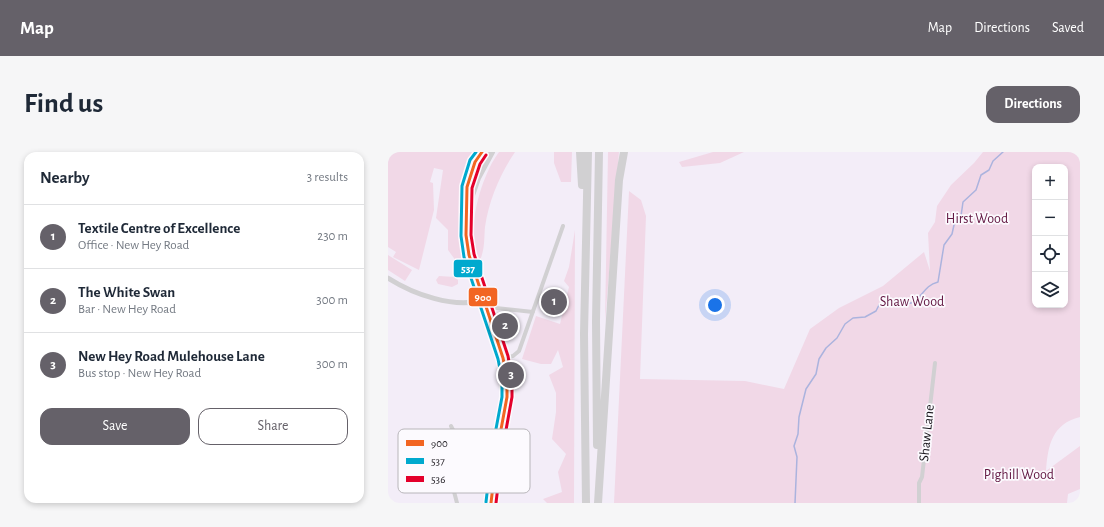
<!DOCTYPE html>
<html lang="en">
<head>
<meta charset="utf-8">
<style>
	:root { --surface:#fff; --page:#f6f6f7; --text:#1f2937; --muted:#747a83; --line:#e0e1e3; --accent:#656169 }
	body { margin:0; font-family:"Alegreya Sans",sans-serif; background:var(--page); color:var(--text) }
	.controls { position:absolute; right:12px; top:12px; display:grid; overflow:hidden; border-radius:8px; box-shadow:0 2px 6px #0003 }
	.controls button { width:36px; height:36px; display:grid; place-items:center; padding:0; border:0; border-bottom:1px solid var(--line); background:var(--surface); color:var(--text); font:20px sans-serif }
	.you { position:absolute; left:327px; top:153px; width:14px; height:14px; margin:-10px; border:3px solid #fff; border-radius:50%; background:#1a73e8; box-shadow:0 0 0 6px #1a73e833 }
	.badge { display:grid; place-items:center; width:26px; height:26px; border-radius:50%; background:var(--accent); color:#fff; font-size:13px; font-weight:700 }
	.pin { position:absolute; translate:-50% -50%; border:2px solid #fff; box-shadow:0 1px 4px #0006 }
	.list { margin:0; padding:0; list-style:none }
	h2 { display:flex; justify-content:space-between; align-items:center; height:52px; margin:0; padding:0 16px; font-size:17px }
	h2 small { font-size:13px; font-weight:400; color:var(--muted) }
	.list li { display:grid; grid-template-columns:26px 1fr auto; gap:12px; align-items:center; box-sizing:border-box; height:64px; padding:0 16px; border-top:1px solid var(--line) }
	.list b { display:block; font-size:15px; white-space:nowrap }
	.list p { margin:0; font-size:13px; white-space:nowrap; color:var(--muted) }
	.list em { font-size:13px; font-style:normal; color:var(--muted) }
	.actions { display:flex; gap:8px; padding:12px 16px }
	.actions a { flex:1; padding:9px 0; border:1px solid var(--accent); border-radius:12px; text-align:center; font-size:14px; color:var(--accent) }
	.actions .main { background:var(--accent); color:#fff }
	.icon { flex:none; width:22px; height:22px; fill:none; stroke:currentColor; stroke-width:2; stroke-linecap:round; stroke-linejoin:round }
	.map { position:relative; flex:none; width:692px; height:351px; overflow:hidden; border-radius:12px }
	header { display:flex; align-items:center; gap:24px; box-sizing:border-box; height:56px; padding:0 20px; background:var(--accent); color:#fff }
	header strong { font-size:19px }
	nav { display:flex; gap:22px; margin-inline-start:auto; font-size:14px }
	.intro { display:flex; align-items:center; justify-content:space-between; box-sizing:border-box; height:96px; padding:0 24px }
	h1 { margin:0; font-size:28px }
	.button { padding:10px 18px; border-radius:12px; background:var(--accent); color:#fff; font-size:14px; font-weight:700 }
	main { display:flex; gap:24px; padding:0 24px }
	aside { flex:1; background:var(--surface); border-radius:12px; box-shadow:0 2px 6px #0003 }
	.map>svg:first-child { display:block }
	.green { fill:#f1d8e7; fill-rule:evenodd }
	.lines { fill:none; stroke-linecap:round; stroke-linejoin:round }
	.stream { stroke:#abb3de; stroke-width:1.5 }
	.minor { stroke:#d1d0d2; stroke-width:4 }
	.tertiary { stroke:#d1d0d2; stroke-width:5 }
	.primary { stroke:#d1d0d2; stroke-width:6 }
	.motorway { stroke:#d1d0d2; stroke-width:8 }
	.bus-1-casing { stroke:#fcfafe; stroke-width:6 }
	.bus-2-casing { stroke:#fcfafe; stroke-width:6 }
	.bus-3-casing { stroke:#fcfafe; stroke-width:6 }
	.bus-1 { stroke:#f26522; stroke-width:3 }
	.bus-2 { stroke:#00a9ce; stroke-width:3 }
	.bus-3 { stroke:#e4002b; stroke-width:3 }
	.labels { text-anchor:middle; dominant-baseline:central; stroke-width:3.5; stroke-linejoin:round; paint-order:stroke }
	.park-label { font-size:14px; fill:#621742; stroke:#fcfafe }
	.street-label { font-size:14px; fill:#19161c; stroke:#fcfafe }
	.key { fill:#fcfafe; stroke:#b8b6ba; stroke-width:1 }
	.key-label { font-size:11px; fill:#19161c }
	.line-badge { stroke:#fcfafe; stroke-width:1.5 }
	.badge-label { font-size:11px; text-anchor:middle; font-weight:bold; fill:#fff }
</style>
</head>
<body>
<header>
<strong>Map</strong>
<nav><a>Map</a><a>Directions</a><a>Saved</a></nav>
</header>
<div class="intro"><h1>Find us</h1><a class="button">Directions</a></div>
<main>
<aside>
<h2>Nearby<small>3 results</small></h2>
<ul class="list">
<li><span class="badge">1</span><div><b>Textile Centre of Excellence</b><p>Office · New Hey Road</p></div><em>230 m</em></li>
<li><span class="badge">2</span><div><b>The White Swan</b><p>Bar · New Hey Road</p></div><em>300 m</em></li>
<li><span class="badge">3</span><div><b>New Hey Road Mulehouse Lane</b><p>Bus stop · New Hey Road</p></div><em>300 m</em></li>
</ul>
<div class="actions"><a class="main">Save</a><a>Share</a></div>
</aside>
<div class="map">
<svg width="692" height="351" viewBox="0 0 692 351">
	<rect width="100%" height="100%" fill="#f3edf8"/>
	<path class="green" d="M 0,0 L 84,0 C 67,42 69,73 78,116 L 68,109 L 60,98 L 60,78 L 48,66 L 55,18 L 46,16 L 42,30 L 45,31 L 46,58 L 31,118 L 5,105 L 8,100 L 0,95 Z
		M 111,0 L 127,0 C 112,22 101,48 97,75 C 96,86 97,97 92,108 C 76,81 93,24 111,0 Z
		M 166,0 L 184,0 L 183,30 L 173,30 L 166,11 Z
		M 220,0 L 231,0 L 217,170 Z
		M 325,0 L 356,0 L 332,11 L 294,15 L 291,10 Z
		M 595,0 L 692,0 L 692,265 C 664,272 660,293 658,319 L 692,294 L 692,337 L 680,342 L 679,351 L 226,351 L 241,39 L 253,48 L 258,64 L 252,227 L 357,229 L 396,237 L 422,177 L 451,156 L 495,134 L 536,100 L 542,119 L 540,81 L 547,70 L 549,54 L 563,33 L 586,11 ZM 647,15 L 677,15 L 677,153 L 647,153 Z
		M 187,78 L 186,351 L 159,351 L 155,347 L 174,340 L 170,320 L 178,302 L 164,287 L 168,260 L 168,241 L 161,223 L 175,215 L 170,198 L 163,212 L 153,212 L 134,207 L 148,164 L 172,172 L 181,135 L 176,129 L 181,115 Z
		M 0,103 L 24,118 L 17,129 L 0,118 Z
		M 51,124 L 67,125 L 70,128 L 70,132 L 64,135 L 50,132 L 48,128 Z"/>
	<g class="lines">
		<path class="stream" d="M 407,351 L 409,305 L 406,294 L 410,282 L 411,265 L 418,237 L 428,222 L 431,207 L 438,196 L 449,186 L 457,172 L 465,166 L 477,165 L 488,159 L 491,153 C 501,150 518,153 523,151 C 535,146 535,134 550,130 L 556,93 L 564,82 L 566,73 L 573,64 L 575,50 L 588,38 L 593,23 L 601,18 L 605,9 L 615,0"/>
		<path class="minor" d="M 108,156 L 145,160
			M 115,206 L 125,204 L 131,199 L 175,74
			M 63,274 L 94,335 L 105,340
			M 69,351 L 58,309 L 62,304 L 76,297
			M 531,351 L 531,331 L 534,325 L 547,211"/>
		<path class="tertiary" d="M 0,126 C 25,142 66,157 95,148"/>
		<path class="primary" d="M 94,0 L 87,10 L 79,35 L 78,83 L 81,103 L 115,206 L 119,227 L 119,245 L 109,299 L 103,351
			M 80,55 L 90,26 L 104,0"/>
		<path class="motorway" d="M 192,0 L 194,33
			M 209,293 L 208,169 L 211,0
			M 198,351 L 196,182 L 200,0
			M 210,351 L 231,28 L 236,0"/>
		<g class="bus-1-casing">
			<path id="bus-1" d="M 94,0 L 87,10 L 79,35 L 78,83 L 81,103 L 115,206 L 119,227 L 119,245 L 109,299 L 103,351"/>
		</g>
		<g class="bus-2-casing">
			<path id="bus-2" d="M 88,0 L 82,8 L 74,34 L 73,84 L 76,105 L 110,207 L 114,227 L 114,245 L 104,298 L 98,350"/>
		</g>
		<g class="bus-3-casing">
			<path id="bus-3" d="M 98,3 L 92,12 L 84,36 L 83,83 L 86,102 L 120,204 L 124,227 L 124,245 L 114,300 L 108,351"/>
		</g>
		<use href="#bus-1" class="bus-1"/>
		<use href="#bus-2" class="bus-2"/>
		<use href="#bus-3" class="bus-3"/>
	</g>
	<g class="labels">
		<g class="park-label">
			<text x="589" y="67">Hirst Wood</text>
			<text x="524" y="150">Shaw Wood</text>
			<text x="631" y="323">Pighill Wood</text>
		</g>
		<g class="street-label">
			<text transform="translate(539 281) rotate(-84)">Shaw Lane</text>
		</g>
	</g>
	<rect x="10" y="277" width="132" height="64" rx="6" class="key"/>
	<rect x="18" y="288" width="18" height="6" fill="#f26522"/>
	<rect x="18" y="306" width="18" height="6" fill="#00a9ce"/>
	<rect x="18" y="324" width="18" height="6" fill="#e4002b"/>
	<g class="key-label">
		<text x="43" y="295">900</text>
		<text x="43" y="313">537</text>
		<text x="43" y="331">536</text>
	</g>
	<g class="line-badge">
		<rect x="65" y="107" width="30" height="19" rx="4" fill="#00a9ce"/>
		<rect x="80" y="135" width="30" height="20" rx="4" fill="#f26522"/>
	</g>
	<g class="badge-label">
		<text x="80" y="120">537</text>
		<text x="95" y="149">900</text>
	</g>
</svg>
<div class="controls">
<button>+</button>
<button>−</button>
<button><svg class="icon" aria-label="locate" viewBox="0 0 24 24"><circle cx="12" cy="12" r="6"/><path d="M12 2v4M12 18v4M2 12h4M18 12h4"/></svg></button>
<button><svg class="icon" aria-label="layers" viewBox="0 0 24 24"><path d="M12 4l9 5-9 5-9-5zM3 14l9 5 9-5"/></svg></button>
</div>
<div class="you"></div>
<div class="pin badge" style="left:166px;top:150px">1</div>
<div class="pin badge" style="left:117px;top:174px">2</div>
<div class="pin badge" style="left:123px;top:223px">3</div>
</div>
</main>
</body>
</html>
